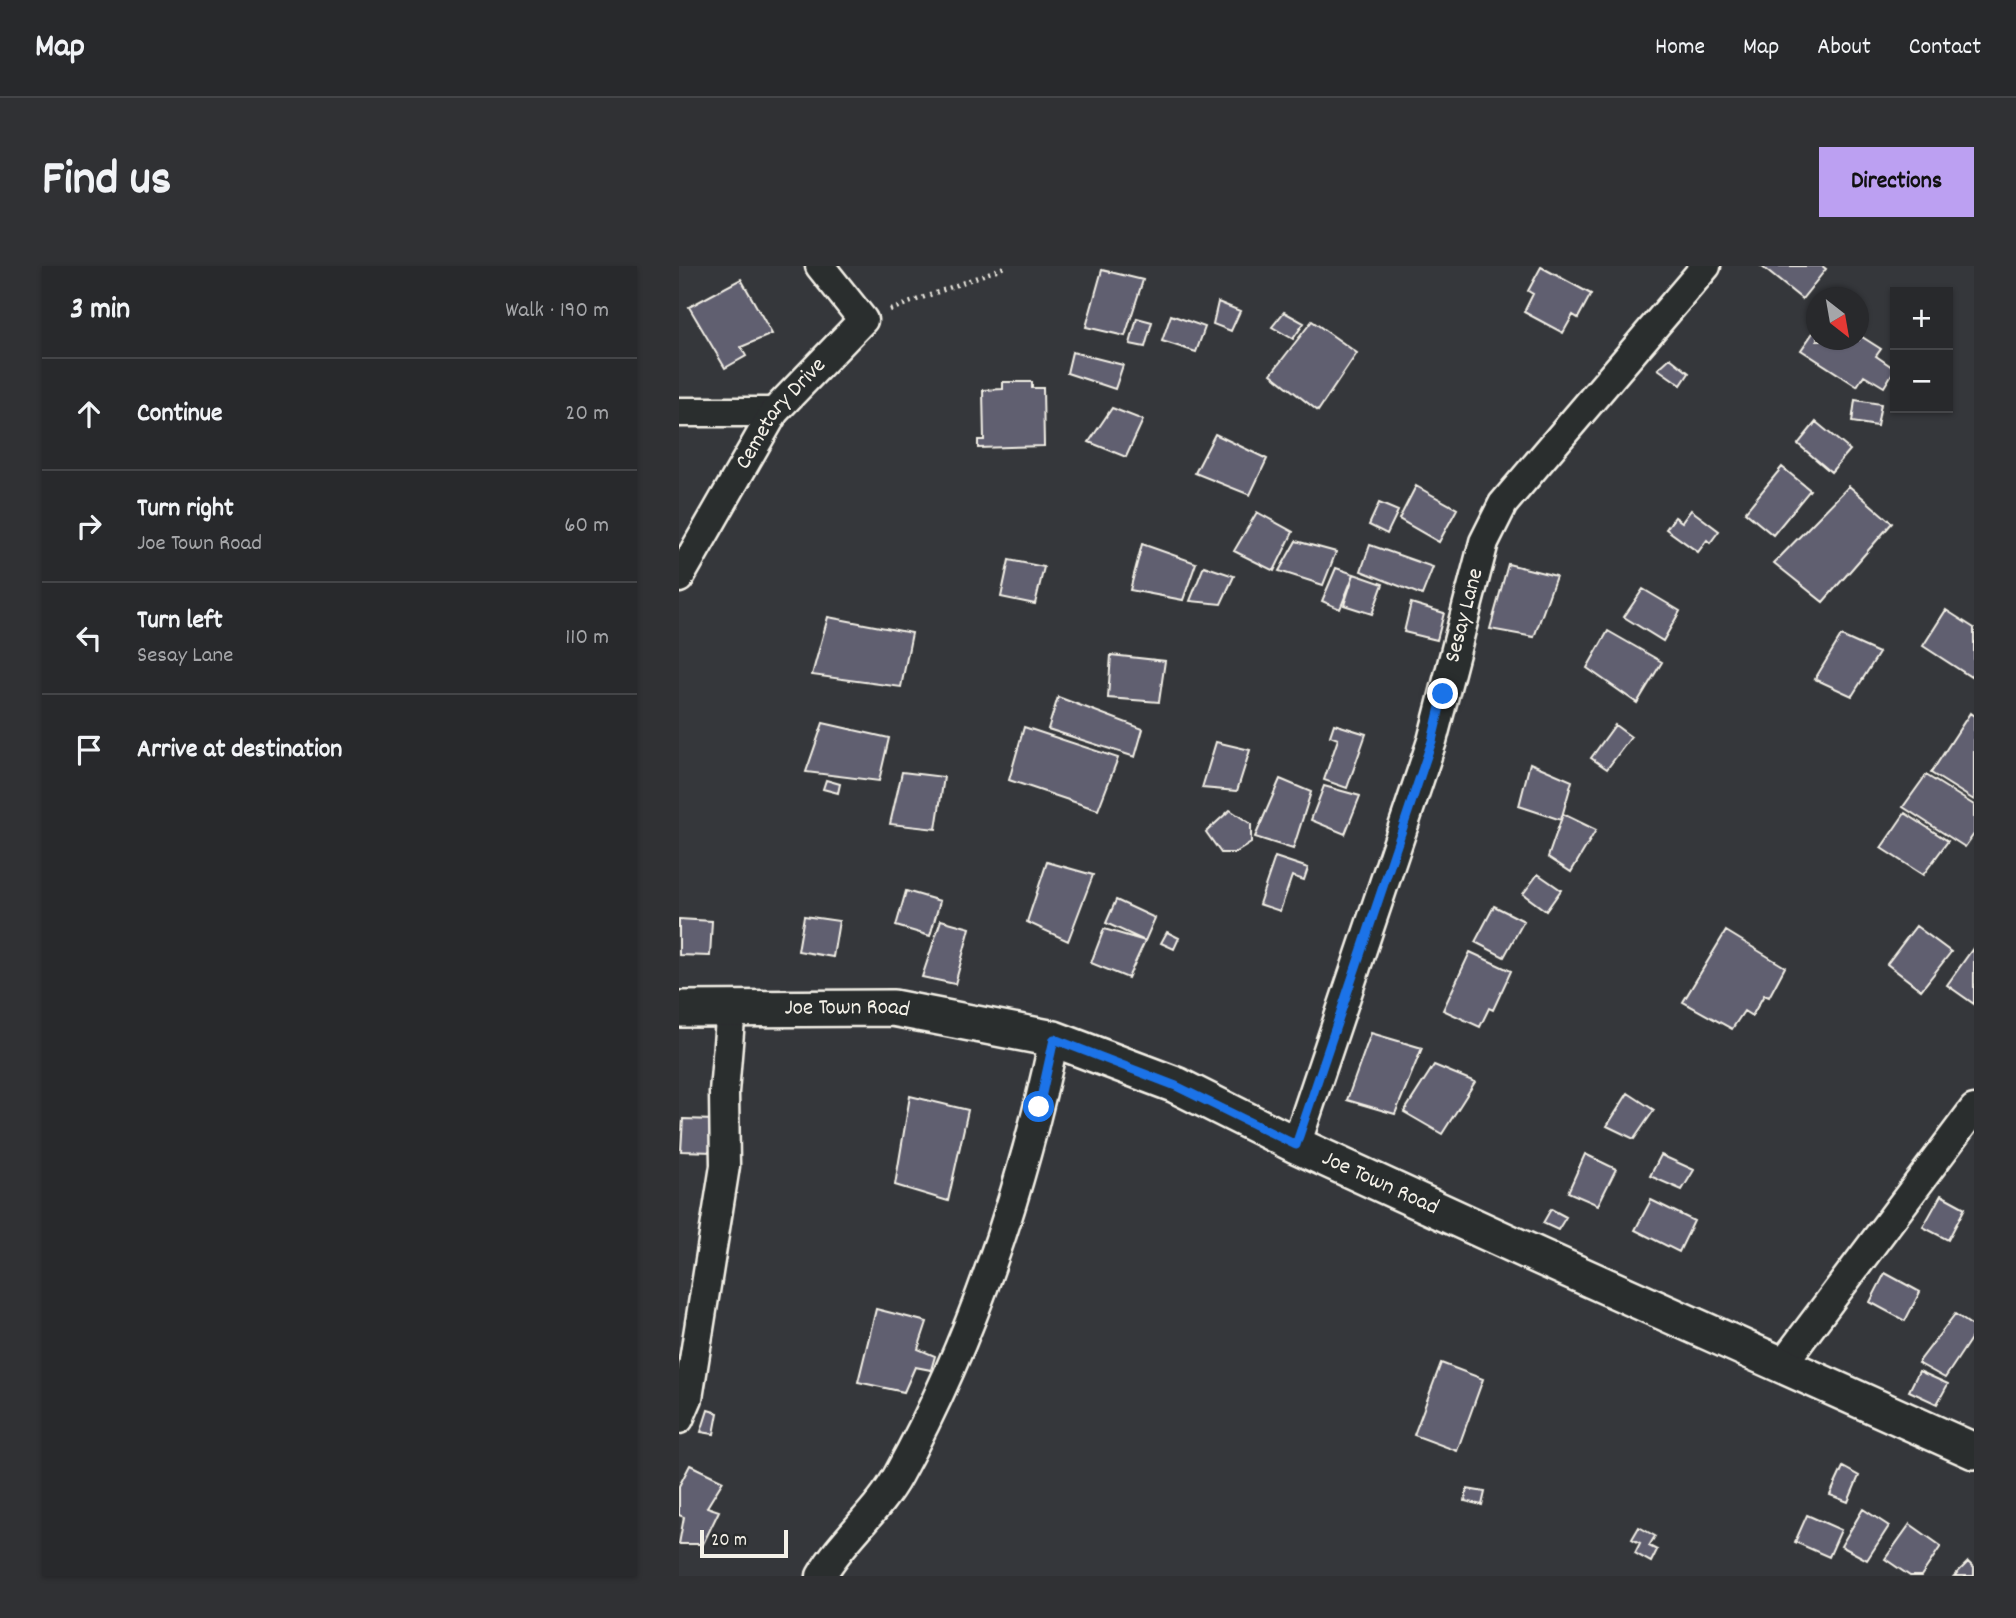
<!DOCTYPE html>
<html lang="en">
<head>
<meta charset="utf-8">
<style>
	:root { --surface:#28292c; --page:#303134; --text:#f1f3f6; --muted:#a5a6a9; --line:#444548; --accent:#bca0f2 }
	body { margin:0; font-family:Dekko,sans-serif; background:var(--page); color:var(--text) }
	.controls { position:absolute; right:21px; top:21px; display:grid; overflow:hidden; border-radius:0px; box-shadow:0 2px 5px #0004 }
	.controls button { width:63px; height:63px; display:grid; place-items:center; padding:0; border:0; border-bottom:2px solid var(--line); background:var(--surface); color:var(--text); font:35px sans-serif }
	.compass { position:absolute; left:1127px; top:21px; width:63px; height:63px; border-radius:50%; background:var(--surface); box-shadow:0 2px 5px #0004; rotate:149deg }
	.scale { position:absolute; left:21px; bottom:18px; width:88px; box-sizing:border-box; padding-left:7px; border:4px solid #f4f1e8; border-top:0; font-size:19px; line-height:24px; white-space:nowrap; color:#f4f1e8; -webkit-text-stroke:5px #2a2d2e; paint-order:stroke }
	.stop { position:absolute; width:21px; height:21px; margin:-16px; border:5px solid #1a73e8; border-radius:50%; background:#fff }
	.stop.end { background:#1a73e8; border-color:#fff; box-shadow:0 2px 7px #0008 }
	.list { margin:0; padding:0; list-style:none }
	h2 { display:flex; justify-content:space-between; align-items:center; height:91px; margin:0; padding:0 28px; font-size:30px }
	h2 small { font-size:23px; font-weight:400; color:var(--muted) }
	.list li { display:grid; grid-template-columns:46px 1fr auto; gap:21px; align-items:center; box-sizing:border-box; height:112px; padding:0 28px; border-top:2px solid var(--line) }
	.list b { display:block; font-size:26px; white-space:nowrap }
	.list p { margin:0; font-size:23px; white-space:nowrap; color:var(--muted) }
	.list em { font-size:23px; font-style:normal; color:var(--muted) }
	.icon { flex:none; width:38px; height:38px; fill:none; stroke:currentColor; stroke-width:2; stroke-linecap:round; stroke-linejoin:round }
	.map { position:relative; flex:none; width:1295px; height:1310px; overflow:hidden; border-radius:0px }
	header { display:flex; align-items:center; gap:42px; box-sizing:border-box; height:98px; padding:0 35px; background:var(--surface); border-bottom:2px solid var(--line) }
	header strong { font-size:33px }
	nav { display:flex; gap:38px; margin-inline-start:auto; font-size:24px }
	.intro { display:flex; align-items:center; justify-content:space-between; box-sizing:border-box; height:168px; padding:0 42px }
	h1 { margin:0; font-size:49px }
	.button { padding:18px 32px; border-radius:0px; background:var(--accent); color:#111; font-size:24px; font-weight:700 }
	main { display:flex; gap:42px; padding:0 42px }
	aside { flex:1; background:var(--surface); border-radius:0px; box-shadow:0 2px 5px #0004 }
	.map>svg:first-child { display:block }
	.building { fill:#605e70; stroke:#f4f1e8; stroke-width:2 }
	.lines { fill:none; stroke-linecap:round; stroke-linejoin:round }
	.minor-casing { stroke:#f4f1e8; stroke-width:33 }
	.tertiary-casing { stroke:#f4f1e8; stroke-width:40 }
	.path { stroke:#f4f1e8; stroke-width:4.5; stroke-dasharray:2 5; stroke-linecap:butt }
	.minor { stroke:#2a2d2e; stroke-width:28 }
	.tertiary { stroke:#2a2d2e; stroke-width:35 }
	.route { stroke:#1a73e8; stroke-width:9 }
	.labels { text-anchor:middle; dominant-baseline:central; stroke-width:6; stroke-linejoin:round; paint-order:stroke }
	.street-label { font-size:23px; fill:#f4f1e8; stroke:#2a2d2e }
</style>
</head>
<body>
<header>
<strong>Map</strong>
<nav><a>Home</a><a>Map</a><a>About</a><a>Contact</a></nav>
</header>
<div class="intro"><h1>Find us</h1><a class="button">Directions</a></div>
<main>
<aside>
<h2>3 min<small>Walk · 190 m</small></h2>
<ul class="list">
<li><svg class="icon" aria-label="ahead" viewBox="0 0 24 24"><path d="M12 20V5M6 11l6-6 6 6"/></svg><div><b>Continue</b></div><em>20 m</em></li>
<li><svg class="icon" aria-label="right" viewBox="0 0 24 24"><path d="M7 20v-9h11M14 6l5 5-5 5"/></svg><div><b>Turn right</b><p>Joe Town Road</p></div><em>60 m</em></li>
<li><svg class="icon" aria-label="left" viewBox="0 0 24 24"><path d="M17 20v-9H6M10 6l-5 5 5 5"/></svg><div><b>Turn left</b><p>Sesay Lane</p></div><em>110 m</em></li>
<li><svg class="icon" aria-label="arrive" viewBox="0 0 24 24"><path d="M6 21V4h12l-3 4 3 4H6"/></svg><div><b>Arrive at destination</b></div></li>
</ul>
</aside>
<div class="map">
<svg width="1295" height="1310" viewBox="0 0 1295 1310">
	<rect width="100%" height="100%" fill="#35373b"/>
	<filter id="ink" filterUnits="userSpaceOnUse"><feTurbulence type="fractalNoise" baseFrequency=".0143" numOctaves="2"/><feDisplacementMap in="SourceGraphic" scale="14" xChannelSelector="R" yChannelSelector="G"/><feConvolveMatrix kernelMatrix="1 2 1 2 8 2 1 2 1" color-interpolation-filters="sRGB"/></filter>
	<g filter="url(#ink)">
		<path class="building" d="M 1082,0 L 1143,0 L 1147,3 L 1123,33 Z
			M 862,1 L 912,28 L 899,52 L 894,49 L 884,67 L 845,46 L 854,28 L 849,25 Z
			M 423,4 L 464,14 L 446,70 L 407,61 Z
			M 62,13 L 93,68 L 62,81 L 67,90 L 46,102 L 10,41 Z
			M 539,36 L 561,45 L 552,65 L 534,58 Z
			M 605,46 L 625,57 L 614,73 L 593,61 Z
			M 492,49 L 526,61 L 517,86 L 483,75 Z
			M 458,52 L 473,56 L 466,81 L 451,78 Z
			M 633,55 L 678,87 L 639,145 L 592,108 Z
			M 1138,61 L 1138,74 L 1180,74 L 1180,69 L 1202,83 L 1197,90 L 1216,103 L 1205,121 L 1185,109 L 1178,120 L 1122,84 Z
			M 393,86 L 444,99 L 436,123 L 388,107 Z
			M 991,92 L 1010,107 L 1002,119 L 979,103 Z
			M 324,116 L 353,116 L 353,122 L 364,122 L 365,180 L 299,182 L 299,174 L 305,174 L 304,124 L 324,123 Z
			M 1176,134 L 1202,138 L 1198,160 L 1173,156 Z
			M 433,142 L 464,154 L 447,191 L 410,176 Z
			M 1137,156 L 1171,184 L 1152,206 L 1119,178 Z
			M 536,168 L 588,193 L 571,229 L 516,207 Z
			M 1103,201 L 1131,224 L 1094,269 L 1066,246 Z
			M 737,220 L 778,243 L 760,276 L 720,253 Z
			M 1170,220 L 1213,257 L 1144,336 L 1095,297 Z
			M 700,237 L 719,245 L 708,268 L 690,259 Z
			M 1012,244 L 1040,265 L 1031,277 L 1028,274 L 1019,286 L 987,263 L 996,251 L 1003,256 Z
			M 578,246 L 614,266 L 595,305 L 555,285 Z
			M 617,275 L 657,286 L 644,319 L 600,305 Z
			M 463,278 L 517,297 L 504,334 L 451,324 Z
			M 691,279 L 754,301 L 743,329 L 682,305 Z
			M 330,294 L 365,301 L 356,338 L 322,331 Z
			M 829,298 L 877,310 L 855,371 L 811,363 Z
			M 525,300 L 555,310 L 542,338 L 511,335 Z
			M 657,302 L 675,308 L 661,343 L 643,335 Z
			M 675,308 L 704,318 L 693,348 L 665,339 Z
			M 964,323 L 1001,345 L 984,375 L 945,351 Z
			M 732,337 L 765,347 L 758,374 L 725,366 Z
			M 1267,344 L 1295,362 L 1295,406 L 1292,411 L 1244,380 Z
			M 149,351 L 233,367 L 222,421 L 133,409 Z
			M 929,365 L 983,396 L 958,437 L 908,402 Z
			M 1162,370 L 1200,387 L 1173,430 L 1136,413 Z
			M 432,389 L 486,395 L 480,436 L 429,432 Z
			M 379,431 L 464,463 L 456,491 L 369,463 Z
			M 1291,447 L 1295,450 L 1295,534 L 1252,507 Z
			M 144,457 L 210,472 L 200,515 L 127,506 Z
			M 655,458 L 687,468 L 668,522 L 645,514 L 659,473 L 651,470 Z
			M 936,459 L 952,471 L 928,503 L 912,492 Z
			M 345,461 L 439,492 L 419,544 L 330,514 Z
			M 537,476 L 571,484 L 558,525 L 523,522 Z
			M 851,497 L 893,515 L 882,554 L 840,540 Z
			M 223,506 L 265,511 L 257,563 L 211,558 Z
			M 1247,509 L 1295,539 L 1295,568 L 1286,581 L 1224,541 Z
			M 601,513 L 632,526 L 614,583 L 576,571 Z
			M 147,514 L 161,518 L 159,527 L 144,523 Z
			M 645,520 L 681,530 L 666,568 L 632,554 Z
			M 551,544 L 572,558 L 572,577 L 556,587 L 542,587 L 527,566 Z
			M 1226,547 L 1269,575 L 1244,609 L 1202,582 Z
			M 884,548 L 917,564 L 892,606 L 869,591 Z
			M 596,591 L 629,602 L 625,614 L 613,610 L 601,645 L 580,638 Z
			M 368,596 L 414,609 L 389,675 L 348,656 Z
			M 859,608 L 882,624 L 867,645 L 844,628 Z
			M 227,625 L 261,635 L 251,670 L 217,660 Z
			M 437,634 L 476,652 L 466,675 L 427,657 Z
			M 815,640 L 845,655 L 825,691 L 796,676 Z
			M 125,650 L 160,655 L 154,691 L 119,685 Z
			M 0,653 L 33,655 L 31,690 L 0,689 Z
			M 262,654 L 291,662 L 276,718 L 243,711 Z
			M 1237,660 L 1272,686 L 1242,724 L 1208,698 Z
			M 425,663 L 466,675 L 449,712 L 412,697 Z
			M 1047,665 L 1106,701 L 1090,731 L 1085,729 L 1073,750 L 1065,745 L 1053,763 L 1004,736 Z
			M 488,666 L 500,672 L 495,683 L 482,677 Z
			M 1295,681 L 1295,738 L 1268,719 Z
			M 791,686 L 832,705 L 814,744 L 810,742 L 801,761 L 764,744 Z
			M 692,767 L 743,782 L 716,848 L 668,834 Z
			M 755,799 L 796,816 L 763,868 L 725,846 Z
			M 949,827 L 975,844 L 955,873 L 928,860 Z
			M 231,830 L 289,844 L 269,935 L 216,919 Z
			M 4,853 L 36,854 L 35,886 L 2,885 Z
			M 906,888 L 937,903 L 919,939 L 889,926 Z
			M 982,889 L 1015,904 L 1003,924 L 971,910 Z
			M 1262,929 L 1286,942 L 1269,974 L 1244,961 Z
			M 972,934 L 1015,955 L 1000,986 L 956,964 Z
			M 872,943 L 887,951 L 879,964 L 864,957 Z
			M 1206,1007 L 1241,1026 L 1226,1055 L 1191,1036 Z
			M 197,1043 L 248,1056 L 239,1083 L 256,1090 L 252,1104 L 236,1101 L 225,1126 L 179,1116 Z
			M 1276,1048 L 1295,1061 L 1295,1068 L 1266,1112 L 1239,1097 Z
			M 762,1097 L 804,1113 L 778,1185 L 735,1169 Z
			M 1240,1105 L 1269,1118 L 1258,1138 L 1230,1125 Z
			M 29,1144 L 39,1147 L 35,1168 L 22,1166 Z
			M 11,1199 L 44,1215 L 28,1241 L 40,1245 L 24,1278 L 0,1278 L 5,1251 L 0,1249 L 0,1220 Z
			M 1164,1201 L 1180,1210 L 1169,1236 L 1151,1229 Z
			M 788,1223 L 806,1226 L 803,1239 L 786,1235 Z
			M 1184,1243 L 1210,1260 L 1188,1294 L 1162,1280 Z
			M 1128,1249 L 1162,1264 L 1150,1291 L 1116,1276 Z
			M 1231,1258 L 1262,1280 L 1242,1310 L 1231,1310 L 1206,1293 Z
			M 960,1261 L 976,1270 L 970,1280 L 978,1284 L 972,1296 L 956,1287 L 961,1277 L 953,1273 Z
			M 1289,1296 L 1295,1302 L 1295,1310 L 1275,1310 Z"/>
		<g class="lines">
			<g class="minor-casing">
				<g id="minor">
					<path d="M 0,146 L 95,146"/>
					<path id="s1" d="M 0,312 L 95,146 L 184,54 L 141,0"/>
					<path id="s2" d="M 617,879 L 753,475 L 805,276 L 824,238 L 1027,0"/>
					<path d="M 1102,1100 L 1295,843"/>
					<path d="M 0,1153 L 9,1132 L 46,900 L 45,826 L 52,742"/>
					<path d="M 142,1310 C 163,1273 199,1246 219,1209 C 294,1073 343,924 375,773"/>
				</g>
			</g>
			<g class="tertiary-casing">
				<g id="tertiary">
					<path id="s3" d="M 0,743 L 214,742 L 375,773 L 497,819 L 617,879 L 864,992 L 1295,1185"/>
				</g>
			</g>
			<path class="path" d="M 211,44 L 328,0"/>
			<use href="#minor" class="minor"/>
			<use href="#tertiary" class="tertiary"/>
		</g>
	</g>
	<g class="lines" filter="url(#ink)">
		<path class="route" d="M 360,841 L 375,773 L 497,820 L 617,879 L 753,475 L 764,428"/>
	</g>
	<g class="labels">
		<g class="street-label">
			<text stroke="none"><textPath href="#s1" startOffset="194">Cemetary Drive</textPath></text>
			<text stroke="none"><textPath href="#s2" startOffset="556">Sesay Lane</textPath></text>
			<text stroke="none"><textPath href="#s3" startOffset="168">Joe Town Road</textPath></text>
			<text stroke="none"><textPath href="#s3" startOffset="735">Joe Town Road</textPath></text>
		</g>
	</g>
</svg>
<div class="controls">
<button>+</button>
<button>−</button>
</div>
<svg class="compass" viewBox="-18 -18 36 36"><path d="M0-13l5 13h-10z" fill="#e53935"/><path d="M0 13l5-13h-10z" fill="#a5a6a9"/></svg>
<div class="scale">20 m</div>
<div class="stop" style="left:360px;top:841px"></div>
<div class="stop end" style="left:764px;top:428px"></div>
</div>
</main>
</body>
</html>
